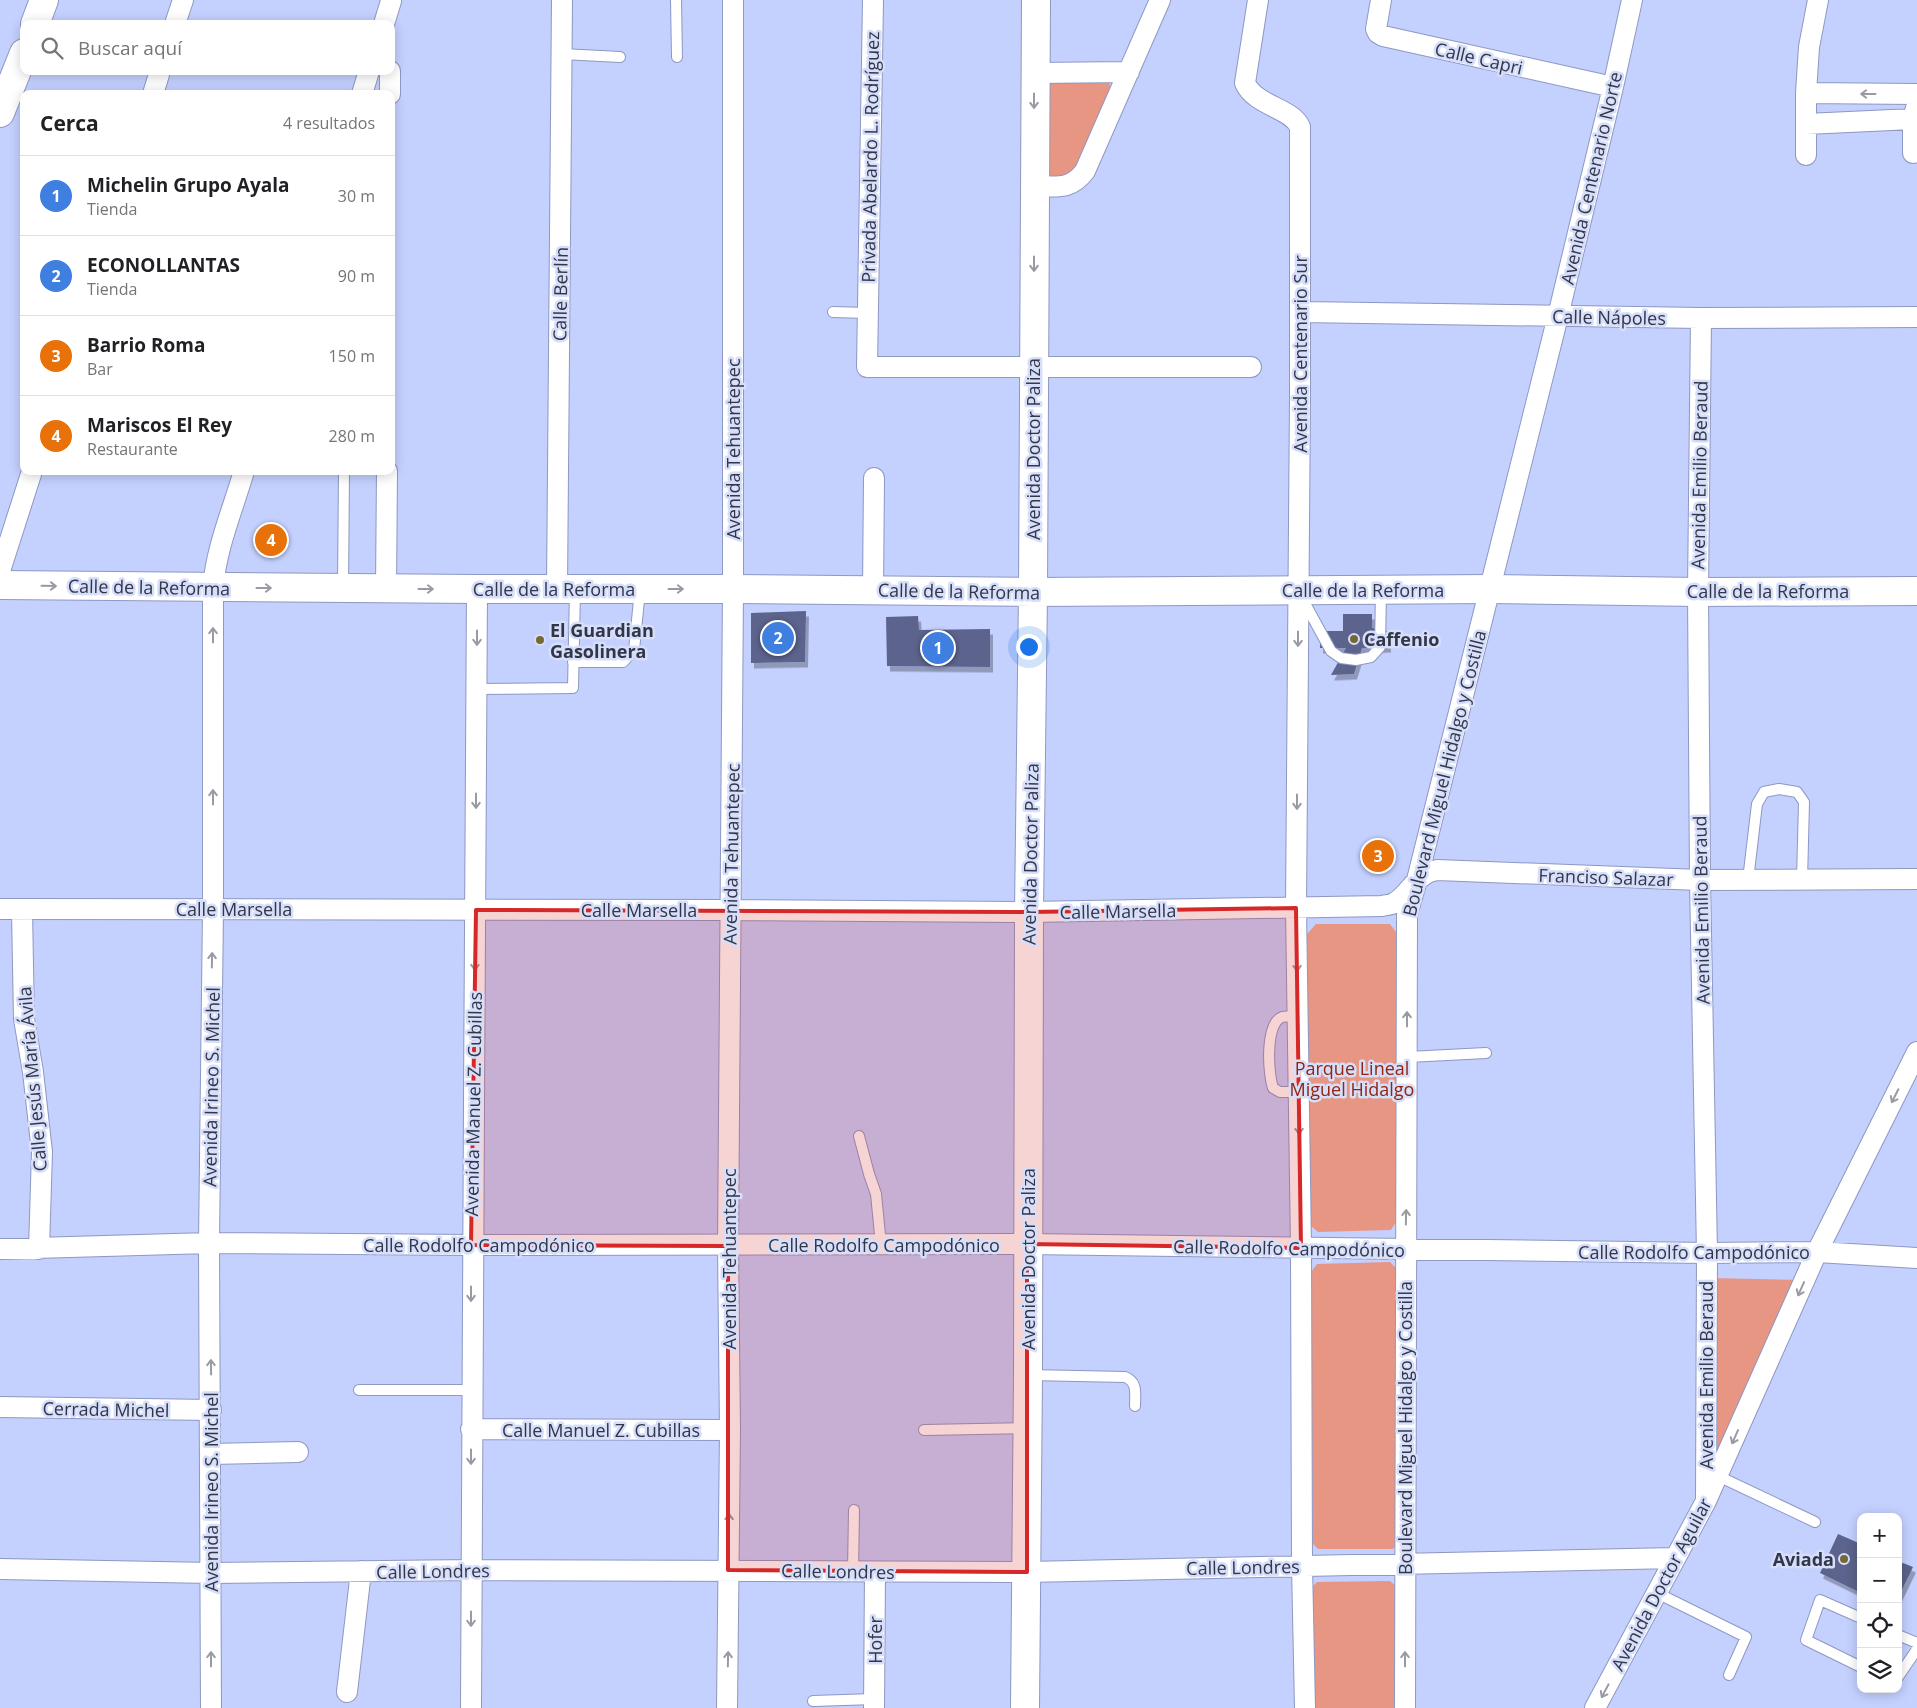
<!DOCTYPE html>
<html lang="es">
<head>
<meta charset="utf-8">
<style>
	:root { --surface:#fff; --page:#f2f2f2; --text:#202124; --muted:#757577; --line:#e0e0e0; --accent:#d93025 }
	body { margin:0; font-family:"Open Sans",sans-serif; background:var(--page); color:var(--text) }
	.controls { position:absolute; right:15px; bottom:15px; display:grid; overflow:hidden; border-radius:10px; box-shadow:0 2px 12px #0003 }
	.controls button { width:45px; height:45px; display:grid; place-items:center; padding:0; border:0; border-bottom:1px solid var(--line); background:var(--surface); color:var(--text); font:25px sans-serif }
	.you { position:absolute; left:1028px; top:646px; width:18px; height:18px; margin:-12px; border:4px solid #fff; border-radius:50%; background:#1a73e8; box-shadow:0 0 0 8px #1a73e833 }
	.badge { display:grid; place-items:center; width:32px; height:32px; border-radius:50%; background:var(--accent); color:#fff; font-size:16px; font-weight:700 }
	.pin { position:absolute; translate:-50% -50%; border:2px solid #fff; box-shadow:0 1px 5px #0006 }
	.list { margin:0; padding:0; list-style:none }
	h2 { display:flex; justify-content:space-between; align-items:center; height:65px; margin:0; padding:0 20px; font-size:21px }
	h2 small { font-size:16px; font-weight:400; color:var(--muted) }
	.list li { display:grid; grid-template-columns:32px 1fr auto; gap:15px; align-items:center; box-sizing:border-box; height:80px; padding:0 20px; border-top:1px solid var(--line) }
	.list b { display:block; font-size:19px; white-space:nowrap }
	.list p { margin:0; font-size:16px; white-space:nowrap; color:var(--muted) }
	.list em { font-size:16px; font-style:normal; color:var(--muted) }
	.icon { flex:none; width:28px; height:28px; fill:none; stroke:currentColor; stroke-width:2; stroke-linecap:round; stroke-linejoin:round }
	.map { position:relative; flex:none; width:1917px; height:1708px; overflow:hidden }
	.search { position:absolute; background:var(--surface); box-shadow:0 2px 12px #0003; left:20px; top:20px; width:375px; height:55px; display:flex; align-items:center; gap:12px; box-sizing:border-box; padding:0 18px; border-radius:10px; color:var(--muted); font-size:19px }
	.panel { position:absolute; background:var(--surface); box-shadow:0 2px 12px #0003; left:20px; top:90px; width:375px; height:385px; border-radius:10px }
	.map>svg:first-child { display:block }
	.green { fill:#e79683 }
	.building { fill:#5b648c; filter:url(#shadow) }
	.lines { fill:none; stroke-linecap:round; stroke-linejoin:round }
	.lane-casing { stroke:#8d98c3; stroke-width:12 }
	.street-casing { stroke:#8d98c3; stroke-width:22 }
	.secondary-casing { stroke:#8d98c3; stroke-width:30 }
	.lane { stroke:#fff; stroke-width:10 }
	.street { stroke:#fff; stroke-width:20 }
	.secondary { stroke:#fff; stroke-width:28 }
	.oneway { stroke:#989aa4 }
	.marked { fill:#d62828; fill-opacity:0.2; stroke:#d62828; stroke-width:4; stroke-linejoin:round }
	.poi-dot { fill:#766835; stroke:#d6defa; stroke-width:2 }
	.labels { text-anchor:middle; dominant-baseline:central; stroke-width:5; stroke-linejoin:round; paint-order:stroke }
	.street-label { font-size:18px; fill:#313648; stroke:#d6defa }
	.poi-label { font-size:18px; font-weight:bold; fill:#313648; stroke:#d6defa; text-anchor:start }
	.park-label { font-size:18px; fill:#91250e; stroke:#d6defa }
</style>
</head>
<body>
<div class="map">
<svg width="1917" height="1708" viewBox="0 0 1917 1708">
	<defs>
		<filter id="shadow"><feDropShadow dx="3" dy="5.5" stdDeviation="0" flood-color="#0004"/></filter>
	</defs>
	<rect width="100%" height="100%" fill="#c4d0fe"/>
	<path class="green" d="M 1050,80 L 1108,81 L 1112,89 L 1075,175 L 1047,180 Z
		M 1316,924 L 1390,924 L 1396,932 L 1396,1222 L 1391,1230 L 1318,1232 L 1310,1225 L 1307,934 Z
		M 1390,1262 L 1396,1268 L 1397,1543 L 1393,1549 L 1318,1549 L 1313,1544 L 1311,1272 L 1317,1264 Z
		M 1709,1278 L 1805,1280 L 1712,1473 Z
		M 1390,1581 L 1396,1586 L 1397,1708 L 1312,1708 L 1312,1587 L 1317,1582 Z"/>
	<path class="building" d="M 806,611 L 805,662 L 751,663 L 751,613 Z
		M 1343,614 L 1372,614 L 1372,628 L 1387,631 L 1388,647 L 1362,648 L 1354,674 L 1331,675 L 1346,648 L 1320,648 L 1321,631 L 1343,631 Z
		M 918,616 L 919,630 L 990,629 L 990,667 L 887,666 L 886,617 Z
		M 1838,1534 L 1861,1544 L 1861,1593 L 1820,1573 Z
		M 1898,1561 L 1913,1567 L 1898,1598 Z"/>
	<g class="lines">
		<g class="lane-casing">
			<path id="lane" d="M 676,0 L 677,57
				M 562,54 L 620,57
				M 833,312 L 867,313
				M 343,587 L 344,471
				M 1302,598 L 1331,651 L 1341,658 L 1356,660 L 1371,657 L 1380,647 L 1381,591
				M 573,662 L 623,662 L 634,650 L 640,590
				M 477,689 L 573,688 L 575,590
				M 1748,880 L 1757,804 L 1764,792 L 1779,789 L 1797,792 L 1804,802 L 1802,880
				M 1298,1017 C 1293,1017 1286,1016 1282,1017 C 1265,1024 1268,1073 1273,1088 L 1280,1092 L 1298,1092
				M 1408,1057 L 1486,1053
				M 859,1136 L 869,1174 L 876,1194 L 881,1245
				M 1029,1375 L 1125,1377 C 1138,1382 1135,1394 1135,1406
				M 359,1390 L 471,1390
				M 924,1430 L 1026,1428
				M 1718,1476 L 1815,1522
				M 853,1572 L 854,1510
				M 1657,1593 L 1746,1637 L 1729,1675
				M 1861,1618 L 1820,1600 L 1806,1640 L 1861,1667
				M 1898,1635 L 1917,1643
				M 1898,1677 L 1917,1649
				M 813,1701 L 874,1699"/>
		</g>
		<g class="street-casing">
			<path id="street" d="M 873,0 L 867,367 L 1251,367
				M 1258,0 L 1245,83 C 1255,106 1292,108 1300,127 L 1300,396 L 1296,908 L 1301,1248 L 1302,1566 L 1305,1708
				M 1381,0 L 1376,29 L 1378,33 L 1383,36 L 1613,87
				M 175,24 L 183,0
				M 384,24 L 391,1
				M 1034,73 L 1129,72
				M 1806,93 L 1917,94
				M 153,94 L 160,71
				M 362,94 L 369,71
				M 390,94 L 390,71
				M 1806,124 L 1913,119
				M 1913,153 L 1913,119 L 1916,108
				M 1806,155 L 1806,93 L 1809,47 L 1818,0
				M 1034,186 C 1056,186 1070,191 1085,171 L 1160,0
				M 1301,312 L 1701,318 L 1917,317
				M 1701,318 L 1698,592 L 1700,880 L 1707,1253 L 1706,1501
				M 0,571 L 32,471
				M 386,589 L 387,471
				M 557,589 L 562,0
				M 873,590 L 874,478
				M 0,909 L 730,910 L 1029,912 L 1382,906 C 1386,905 1391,905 1394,903 C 1411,894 1414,874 1437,870 L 1700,880 L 1917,879
				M 22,910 L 24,1019 L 33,1072 L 42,1152 L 39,1249
				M 0,1249 L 209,1243 L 471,1245 L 1027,1244 L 1707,1253 L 1817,1252 L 1917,1258
				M 0,1407 L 211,1410
				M 471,1429 L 730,1430
				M 211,1454 L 298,1452
				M 0,1569 L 211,1573 L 471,1570 L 1027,1572 L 1675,1558
				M 347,1692 L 361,1571
				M 211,1708 L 209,1243 L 213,909 L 213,588 C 216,548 233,509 244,471
				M 471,1708 C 471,1335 476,962 477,589
				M 727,1708 L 730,1430 L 728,1246 L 733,589 L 733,0
				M 874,1708 L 875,1572
				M 1405,1708 L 1407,915 L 1417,880 L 1558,316 L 1613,87 L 1632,0
				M 1595,1708 L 1706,1501 L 1817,1252 L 1917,1052"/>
		</g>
		<g class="secondary-casing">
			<path id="secondary" d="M 35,24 L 44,0
				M 0,113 L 24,53
				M 0,585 L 477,589 L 733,589 L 1033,592 L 1490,589 L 1698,592 L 1917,591
				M 1025,1708 L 1028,1375 L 1029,912 L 1033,592 L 1036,0"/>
		</g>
		<use href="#lane" class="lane"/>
		<use href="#street" class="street"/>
		<use href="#secondary" class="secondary"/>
	</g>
	<defs><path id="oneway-shaft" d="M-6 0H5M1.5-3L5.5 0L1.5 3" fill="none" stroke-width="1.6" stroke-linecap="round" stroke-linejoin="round" transform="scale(1.25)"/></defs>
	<g class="oneway">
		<use href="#oneway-shaft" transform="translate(1868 94) rotate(-180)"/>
		<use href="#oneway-shaft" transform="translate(1034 101) rotate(90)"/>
		<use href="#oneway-shaft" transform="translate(1034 264) rotate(90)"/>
		<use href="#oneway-shaft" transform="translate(49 586) rotate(1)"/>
		<use href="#oneway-shaft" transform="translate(264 588)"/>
		<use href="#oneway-shaft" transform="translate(426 589)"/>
		<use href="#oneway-shaft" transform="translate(676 589)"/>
		<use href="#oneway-shaft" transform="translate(213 635) rotate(-90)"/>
		<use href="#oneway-shaft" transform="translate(477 638) rotate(90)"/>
		<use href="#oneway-shaft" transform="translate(1298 639) rotate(90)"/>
		<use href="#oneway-shaft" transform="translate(213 797) rotate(-90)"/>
		<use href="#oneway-shaft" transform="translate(476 801) rotate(90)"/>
		<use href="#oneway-shaft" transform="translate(1297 802) rotate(90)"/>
		<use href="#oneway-shaft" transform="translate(212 960) rotate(-89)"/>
		<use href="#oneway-shaft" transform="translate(475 963) rotate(91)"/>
		<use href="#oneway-shaft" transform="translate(1297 964) rotate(89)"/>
		<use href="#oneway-shaft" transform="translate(1407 1019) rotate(-90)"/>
		<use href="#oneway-shaft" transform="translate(1895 1096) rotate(117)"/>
		<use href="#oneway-shaft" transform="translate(1299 1127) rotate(89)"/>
		<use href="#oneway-shaft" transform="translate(1406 1217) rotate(-89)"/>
		<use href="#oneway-shaft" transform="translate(1801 1289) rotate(114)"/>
		<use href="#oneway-shaft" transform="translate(471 1294) rotate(90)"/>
		<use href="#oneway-shaft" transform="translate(211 1367) rotate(-91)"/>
		<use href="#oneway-shaft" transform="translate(1735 1437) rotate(114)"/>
		<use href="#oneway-shaft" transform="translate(471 1457) rotate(90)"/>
		<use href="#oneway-shaft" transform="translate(729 1521) rotate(-89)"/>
		<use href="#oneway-shaft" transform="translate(471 1619) rotate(90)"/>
		<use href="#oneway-shaft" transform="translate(211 1659) rotate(-90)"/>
		<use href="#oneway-shaft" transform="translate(728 1659) rotate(-89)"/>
		<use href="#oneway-shaft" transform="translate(1405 1659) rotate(-90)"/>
		<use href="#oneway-shaft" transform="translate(1605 1691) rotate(118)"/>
	</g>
	<path class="marked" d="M 1296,908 L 1301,1248 L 1027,1244 L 1027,1572 L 728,1570 L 728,1246 L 471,1245 L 476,910 L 1029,912 Z"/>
	<g class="poi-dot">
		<circle cx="1354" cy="639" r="5"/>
		<circle cx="540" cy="640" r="5"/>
		<circle cx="1844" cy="1559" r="5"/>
	</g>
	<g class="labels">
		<g class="street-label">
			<text transform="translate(1479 58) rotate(13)">Calle Capri</text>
			<text transform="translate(870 157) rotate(-89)">Privada Abelardo L. Rodríguez</text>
			<text transform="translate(1591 178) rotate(-77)">Avenida Centenario Norte</text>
			<text transform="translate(560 294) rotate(-89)">Calle Berlín</text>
			<text transform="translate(1609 317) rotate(1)">Calle Nápoles</text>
			<text transform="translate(1300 354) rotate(-90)">Avenida Centenario Sur</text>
			<text transform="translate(733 449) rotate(-90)">Avenida Tehuantepec</text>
			<text transform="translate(1033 449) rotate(-90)">Avenida Doctor Paliza</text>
			<text transform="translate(1699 475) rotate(-89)">Avenida Emilio Beraud</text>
			<text transform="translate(149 587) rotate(1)">Calle de la Reforma</text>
			<text x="554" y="589">Calle de la Reforma</text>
			<text x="1363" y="590">Calle de la Reforma</text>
			<text transform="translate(959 591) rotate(1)">Calle de la Reforma</text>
			<text x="1768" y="591">Calle de la Reforma</text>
			<text transform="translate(1444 773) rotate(-76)">Boulevard Miguel Hidalgo y Costilla</text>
			<text transform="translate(731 854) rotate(-89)">Avenida Tehuantepec</text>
			<text transform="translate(1030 854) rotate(-89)">Avenida Doctor Paliza</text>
			<text transform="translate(1606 877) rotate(2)">Franciso Salazar</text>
			<text x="234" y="909">Calle Marsella</text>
			<text x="639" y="910">Calle Marsella</text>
			<text transform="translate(1701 910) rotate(-91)">Avenida Emilio Beraud</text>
			<text transform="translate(1118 911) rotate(-1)">Calle Marsella</text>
			<text transform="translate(32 1079) rotate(-95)">Calle Jesús María Ávila</text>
			<text transform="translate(211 1087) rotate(-89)">Avenida Irineo S. Michel</text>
			<text transform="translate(473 1104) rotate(-89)">Avenida Manuel Z. Cubillas</text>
			<text x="479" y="1245">Calle Rodolfo Campodónico</text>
			<text x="884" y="1245">Calle Rodolfo Campodónico</text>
			<text transform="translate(1289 1248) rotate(1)">Calle Rodolfo Campodónico</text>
			<text x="1694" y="1252">Calle Rodolfo Campodónico</text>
			<text transform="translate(729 1259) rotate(-90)">Avenida Tehuantepec</text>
			<text transform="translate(1028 1259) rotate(-90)">Avenida Doctor Paliza</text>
			<text transform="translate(1706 1375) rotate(-90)">Avenida Emilio Beraud</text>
			<text transform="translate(106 1409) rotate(1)">Cerrada Michel</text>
			<text transform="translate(1405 1428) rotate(-90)">Boulevard Miguel Hidalgo y Costilla</text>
			<text x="601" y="1430">Calle Manuel Z. Cubillas</text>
			<text transform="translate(211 1492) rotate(-90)">Avenida Irineo S. Michel</text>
			<text transform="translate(1243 1567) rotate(-1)">Calle Londres</text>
			<text transform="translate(433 1571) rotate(-1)">Calle Londres</text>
			<text transform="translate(838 1571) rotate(1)">Calle Londres</text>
			<text transform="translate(1661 1584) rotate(-62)">Avenida Doctor Aguilar</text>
			<text transform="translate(875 1640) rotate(-90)">Hofer</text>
		</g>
		<g class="poi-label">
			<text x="550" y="630">El Guardian<tspan x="550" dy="21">Gasolinera</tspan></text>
			<text x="1364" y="639">Caffenio</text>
			<text x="1834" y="1559" text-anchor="end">Aviada</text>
		</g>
		<g class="park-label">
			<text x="1352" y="1068">Parque Lineal<tspan x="1352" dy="21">Miguel Hidalgo</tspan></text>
		</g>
	</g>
</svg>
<div class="controls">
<button>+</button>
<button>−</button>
<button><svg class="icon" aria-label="locate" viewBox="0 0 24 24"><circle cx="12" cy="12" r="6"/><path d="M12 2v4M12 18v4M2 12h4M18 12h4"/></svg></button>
<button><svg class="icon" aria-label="layers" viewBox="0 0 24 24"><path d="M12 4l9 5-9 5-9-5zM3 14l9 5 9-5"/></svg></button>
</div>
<div class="you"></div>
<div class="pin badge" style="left:938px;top:648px;background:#3f7fe0">1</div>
<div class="pin badge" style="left:778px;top:638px;background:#3f7fe0">2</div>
<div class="pin badge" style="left:1378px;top:856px;background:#e8710a">3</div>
<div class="pin badge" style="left:271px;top:540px;background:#e8710a">4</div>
<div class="search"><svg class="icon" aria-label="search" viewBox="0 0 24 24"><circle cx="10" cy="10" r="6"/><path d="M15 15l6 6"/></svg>Buscar aquí</div>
<section class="panel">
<h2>Cerca<small>4 resultados</small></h2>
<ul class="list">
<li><span class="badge" style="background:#3f7fe0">1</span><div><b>Michelin Grupo Ayala</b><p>Tienda</p></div><em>30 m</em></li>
<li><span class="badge" style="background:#3f7fe0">2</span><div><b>ECONOLLANTAS</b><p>Tienda</p></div><em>90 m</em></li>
<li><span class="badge" style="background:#e8710a">3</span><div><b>Barrio Roma</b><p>Bar</p></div><em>150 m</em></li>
<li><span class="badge" style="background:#e8710a">4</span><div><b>Mariscos El Rey</b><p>Restaurante</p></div><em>280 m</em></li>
</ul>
</section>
</div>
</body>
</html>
